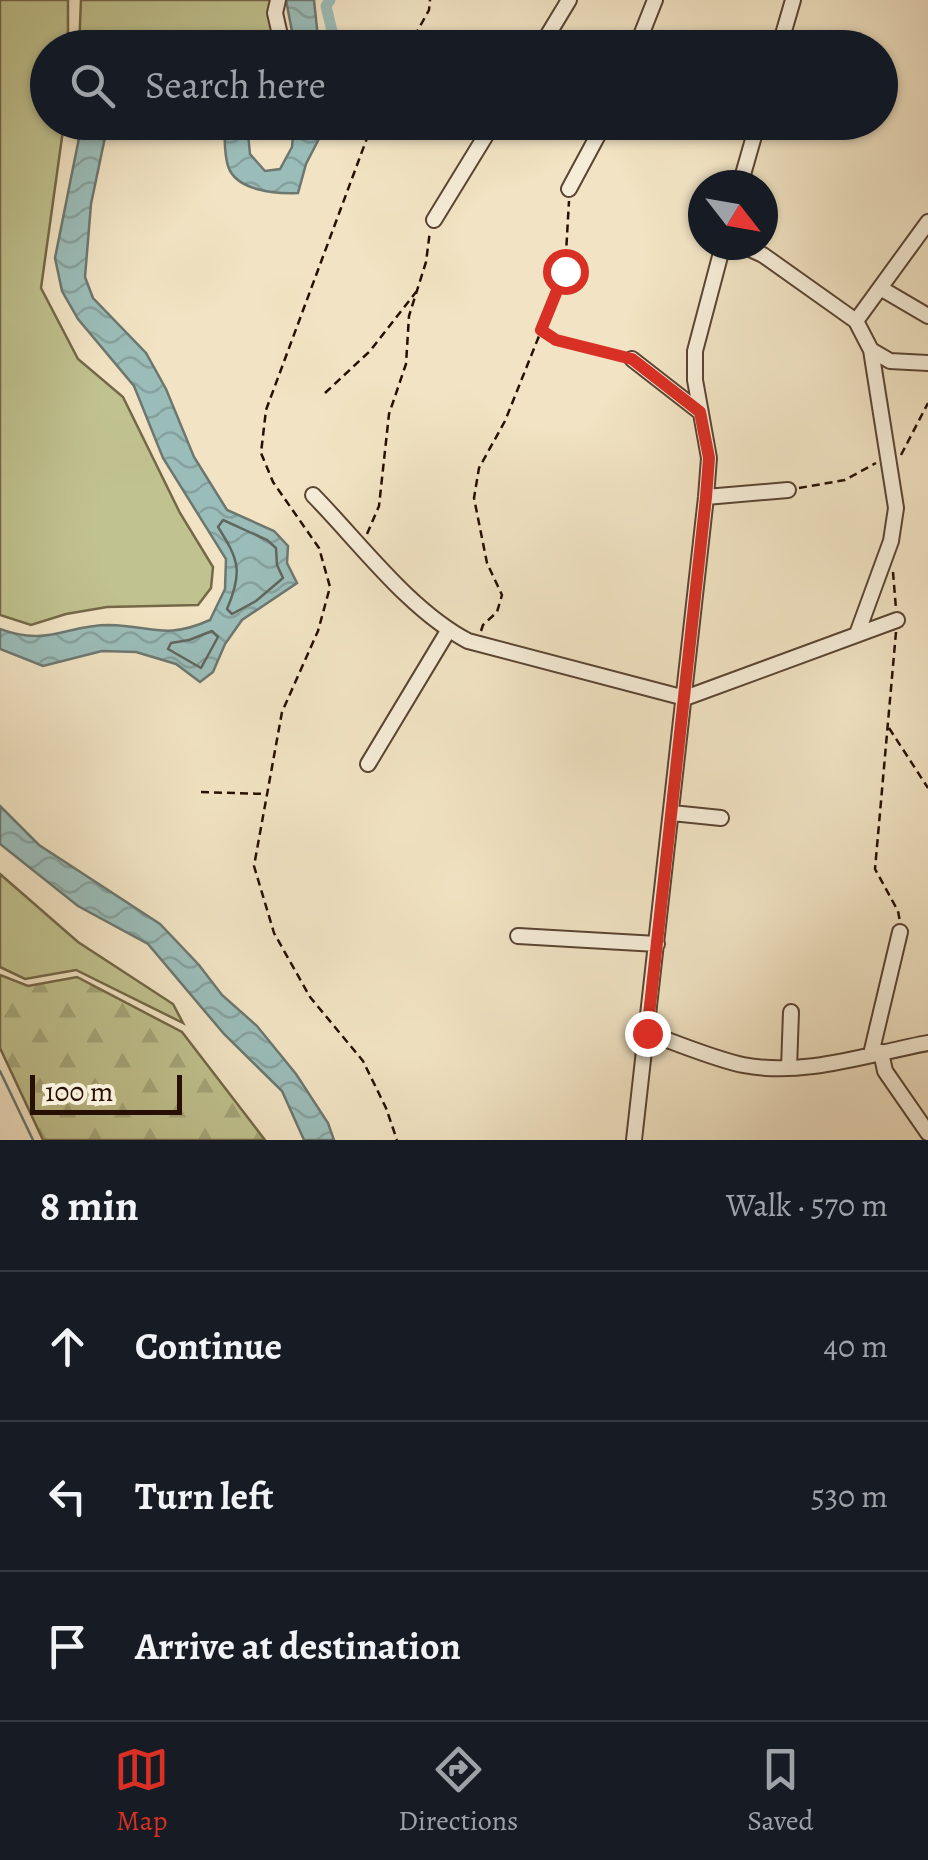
<!DOCTYPE html>
<html lang="en">
<head>
<meta charset="utf-8">
<style>
	:root { --surface:#171b24; --page:#20242c; --text:#f1f3f6; --muted:#9ea1a6; --line:#363941; --accent:#d93025 }
	body { margin:0; font-family:Alegreya,serif; background:var(--page); color:var(--text) }
	.compass { position:absolute; left:688px; top:170px; width:90px; height:90px; border-radius:50%; background:var(--surface); box-shadow:0 2px 8px #0004; rotate:121deg }
	.scale { position:absolute; left:30px; bottom:25px; width:152px; box-sizing:border-box; padding-left:10px; border:5px solid #270f02; border-top:0; font-size:28px; line-height:35px; white-space:nowrap; color:#270f02; -webkit-text-stroke:8px #f6edd8; paint-order:stroke }
	.stop { position:absolute; width:30px; height:30px; margin:-22px; border:8px solid #d93025; border-radius:50%; background:#fff }
	.stop.end { background:#d93025; border-color:#fff; box-shadow:0 2px 10px #0008 }
	.list { margin:0; padding:0; list-style:none }
	h2 { display:flex; justify-content:space-between; align-items:center; height:130px; margin:0; padding:0 40px; font-size:42px }
	h2 small { font-size:32px; font-weight:400; color:var(--muted) }
	.list li { display:grid; grid-template-columns:65px 1fr auto; gap:30px; align-items:center; box-sizing:border-box; height:150px; padding:0 40px; border-top:2px solid var(--line) }
	.list b { display:block; font-size:38px; white-space:nowrap }
	.list em { font-size:32px; font-style:normal; color:var(--muted) }
	.icon { flex:none; width:55px; height:55px; fill:none; stroke:currentColor; stroke-width:2; stroke-linecap:round; stroke-linejoin:round }
	.map { position:relative; flex:none; width:928px; height:1140px; overflow:hidden }
	.search { position:absolute; background:var(--surface); box-shadow:0 2px 8px #0004; left:30px; right:30px; top:30px; height:110px; display:flex; align-items:center; gap:25px; box-sizing:border-box; padding:0 35px; border-radius:55px; color:var(--muted); font-size:38px }
	.sheet { height:580px; background:var(--surface) }
	nav { display:flex; justify-content:space-around; align-items:center; box-sizing:border-box; height:140px; border-top:2px solid var(--line); background:var(--surface); font-size:28px; color:var(--muted) }
	nav a { display:grid; justify-items:center; gap:5px }
	nav .on { color:var(--accent) }
	.map>svg:first-child { display:block }
	.grass { fill:#c0c28f; stroke:#746848; stroke-width:2.5 }
	.forest { fill:url(#forest-firs); stroke:#746848; stroke-width:2.5 }
	.water { fill:url(#water-waves); stroke:#6d7770; stroke-width:2.5 }
	.lines { fill:none; stroke-linecap:round; stroke-linejoin:round }
	.shore { stroke:#61665e; stroke-width:2.5 }
	.stream { stroke:#6d7770; stroke-width:2.5 }
	.canal { stroke:#9bbdb9; stroke-width:11 }
	.minor-casing { stroke:#5a4432; stroke-width:18 }
	.path { stroke:#270f02; stroke-width:2.5; stroke-dasharray:8 5; stroke-linecap:butt }
	.minor { stroke:#f6edd8; stroke-width:14 }
	.route { stroke:#d93025; stroke-width:12 }
</style>
</head>
<body>
<div class="map">
<svg width="928" height="1140" viewBox="0 0 928 1140">
	<defs>
		<pattern id="forest-firs" width="22" height="20" patternUnits="userSpaceOnUse" patternTransform="scale(2.5)"><rect width="22" height="20" fill="#c0c28f"/><path d="M5 1l3.5 6h-7zM16 11l3.5 6h-7z" fill="#a5a67a"/></pattern>
		<pattern id="water-waves" width="16" height="10" patternUnits="userSpaceOnUse" patternTransform="scale(2.5)"><rect width="16" height="10" fill="#9bbdb9"/><path d="M0 5q4-4 8 0t8 0" fill="none" stroke="#86a19d"/></pattern>
	</defs>
	<rect width="100%" height="100%" fill="#f1e3c3"/>
	<filter id="stains"><feTurbulence type="fractalNoise" baseFrequency=".002" numOctaves="4"/><feColorMatrix values="0 0 0 0 .2 0 0 0 0 .09 0 0 0 0 .02 0 0 0 .5 -.17"/></filter>
	<radialGradient id="worn" r=".72"><stop offset=".6" stop-color="#630" stop-opacity="0"/><stop offset="1" stop-color="#630" stop-opacity=".3"/></radialGradient>
	<path class="grass" d="M 0,0 L 68,0 L 68,47 L 48,48 L 48,122 L 64,123 L 41,288 L 78,359 L 123,397 L 180,513 L 213,567 L 211,588 L 198,605 L 107,607 L 66,614 L 31,625 L 0,615 Z
		M 81,0 L 272,0 L 272,47 L 79,48 Z
		M 0,874 L 78,942 L 173,1004 L 183,1023 L 76,970 L 25,979 L 0,967 Z"/>
	<path class="forest" d="M 0,975 L 28,986 L 77,977 L 182,1032 L 265,1140 L 43,1140 L 0,1048 Z"/>
	<path class="water" d="M 286,0 L 314,0 L 319,47 L 295,47 Z
		M 236,122 L 247,123 L 250,154 L 265,171 L 280,169 L 292,147 L 294,123 L 321,123 L 324,129 L 306,164 L 298,193 C 276,194 236,191 228,166 C 224,154 225,138 224,125 Z
		M 82,123 L 108,123 L 91,204 L 85,277 L 93,298 L 146,353 L 166,389 L 194,457 L 227,510 L 274,531 L 288,546 L 287,563 L 297,583 L 242,620 L 225,644 L 213,672 L 200,682 L 176,664 L 136,652 L 102,651 L 43,666 L 0,649 L 0,629 C 47,647 66,625 109,625 C 153,626 165,640 210,620 L 225,589 L 226,559 L 163,458 L 134,386 L 78,319 L 62,291 L 55,258 Z
		M 0,806 L 39,845 L 160,924 L 199,965 L 222,995 L 257,1026 L 296,1074 L 328,1123 L 334,1140 L 304,1140 L 282,1091 L 224,1034 L 148,944 L 78,906 L 0,844 Z"/>
	<g class="lines">
		<path class="shore" d="M 223,520 L 267,540 L 276,548 L 277,565 L 283,578 L 256,601 L 232,614 L 227,609 C 243,572 239,560 218,527 Z
			M 212,631 L 218,637 L 201,668 L 168,649 L 171,643 L 189,640 Z"/>
		<path class="stream" d="M 0,1071 L 33,1140"/>
		<path class="canal" d="M 330,0 L 326,6 L 336,48"/>
		<g class="minor-casing">
			<path id="minor" d="M 278,0 L 275,13 L 283,48
				M 540,48 L 569,0
				M 636,48 L 655,0
				M 779,48 L 793,0
				M 740,185 L 758,122
				M 569,189 L 605,122
				M 434,220 L 494,122
				M 741,245 L 763,255 L 856,321 L 928,222
				M 882,289 L 928,316
				M 856,321 L 871,350 L 896,508 L 891,541 L 857,634
				M 871,350 L 890,361 L 928,363
				M 632,359 L 700,412
				M 313,495 C 360,543 409,610 468,641 L 685,698 L 897,620
				M 706,497 L 788,490
				M 368,764 L 448,631
				M 672,813 L 721,818
				M 518,936 L 657,944
				M 647,1033 C 678,1043 711,1058 743,1065 C 804,1077 868,1054 928,1043
				M 881,1052 L 885,1071 L 928,1133
				M 871,1054 L 900,932
				M 789,1068 L 791,1012
				M 634,1140 L 706,497 L 709,458 L 695,380 L 695,351 L 723,245"/>
		</g>
		<path class="path" d="M 408,48 L 429,10 L 430,0
			M 373,122 L 266,410 L 261,453 L 273,482 L 319,548 L 330,587 L 318,631 L 282,712 L 254,866 L 274,933 L 310,997 L 363,1061 L 386,1108 L 397,1140
			M 544,332 L 556,340 L 621,355
			M 325,393 L 370,351 L 416,292
			M 901,455 L 928,403
			M 799,488 L 845,480 L 876,463
			M 367,534 L 379,506 L 389,414 L 406,364 L 409,316 L 426,262 L 430,231
			M 893,572 L 896,609
			M 481,631 L 483,625 L 497,612 L 502,595 L 487,563 L 474,498 L 479,468 L 505,421 L 565,271 L 569,201
			M 896,632 L 875,869 L 898,911 L 900,922
			M 889,728 L 928,788
			M 201,792 L 265,794"/>
		<use href="#minor" class="minor"/>
	</g>
	<g class="lines">
		<path class="route" d="M 565,271 L 541,330 L 556,340 L 632,359 L 700,412 L 709,458 L 706,497 L 647,1033"/>
	</g>
	<rect width="100%" height="100%" filter="url(#stains)"/>
	<rect width="100%" height="100%" fill="url(#worn)"/>
</svg>
<svg class="compass" viewBox="-18 -18 36 36"><path d="M0-13l5 13h-10z" fill="#e53935"/><path d="M0 13l5-13h-10z" fill="#9ea1a6"/></svg>
<div class="scale">100 m</div>
<div class="stop" style="left:565px;top:271px"></div>
<div class="stop end" style="left:647px;top:1033px"></div>
<div class="search"><svg class="icon" aria-label="search" viewBox="0 0 24 24"><circle cx="10" cy="10" r="6"/><path d="M15 15l6 6"/></svg>Search here</div>
</div>
<section class="sheet">
<h2>8 min<small>Walk · 570 m</small></h2>
<ul class="list">
<li><svg class="icon" aria-label="ahead" viewBox="0 0 24 24"><path d="M12 20V5M6 11l6-6 6 6"/></svg><div><b>Continue</b></div><em>40 m</em></li>
<li><svg class="icon" aria-label="left" viewBox="0 0 24 24"><path d="M17 20v-9H6M10 6l-5 5 5 5"/></svg><div><b>Turn left</b></div><em>530 m</em></li>
<li><svg class="icon" aria-label="arrive" viewBox="0 0 24 24"><path d="M6 21V4h12l-3 4 3 4H6"/></svg><div><b>Arrive at destination</b></div></li>
</ul>
</section>
<nav>
<a class="on"><svg class="icon" aria-label="map" viewBox="0 0 24 24"><path d="M3 6l6-2 6 2 6-2v14l-6 2-6-2-6 2zM9 4v14M15 6v14"/></svg>Map</a>
<a><svg class="icon" aria-label="directions" viewBox="0 0 24 24"><path d="M12 3l9 9-9 9-9-9zM9 14v-3h6M13 9l2 2-2 2"/></svg>Directions</a>
<a><svg class="icon" aria-label="saved" viewBox="0 0 24 24"><path d="M7 4h10v16l-5-4-5 4z"/></svg>Saved</a>
</nav>
</body>
</html>
